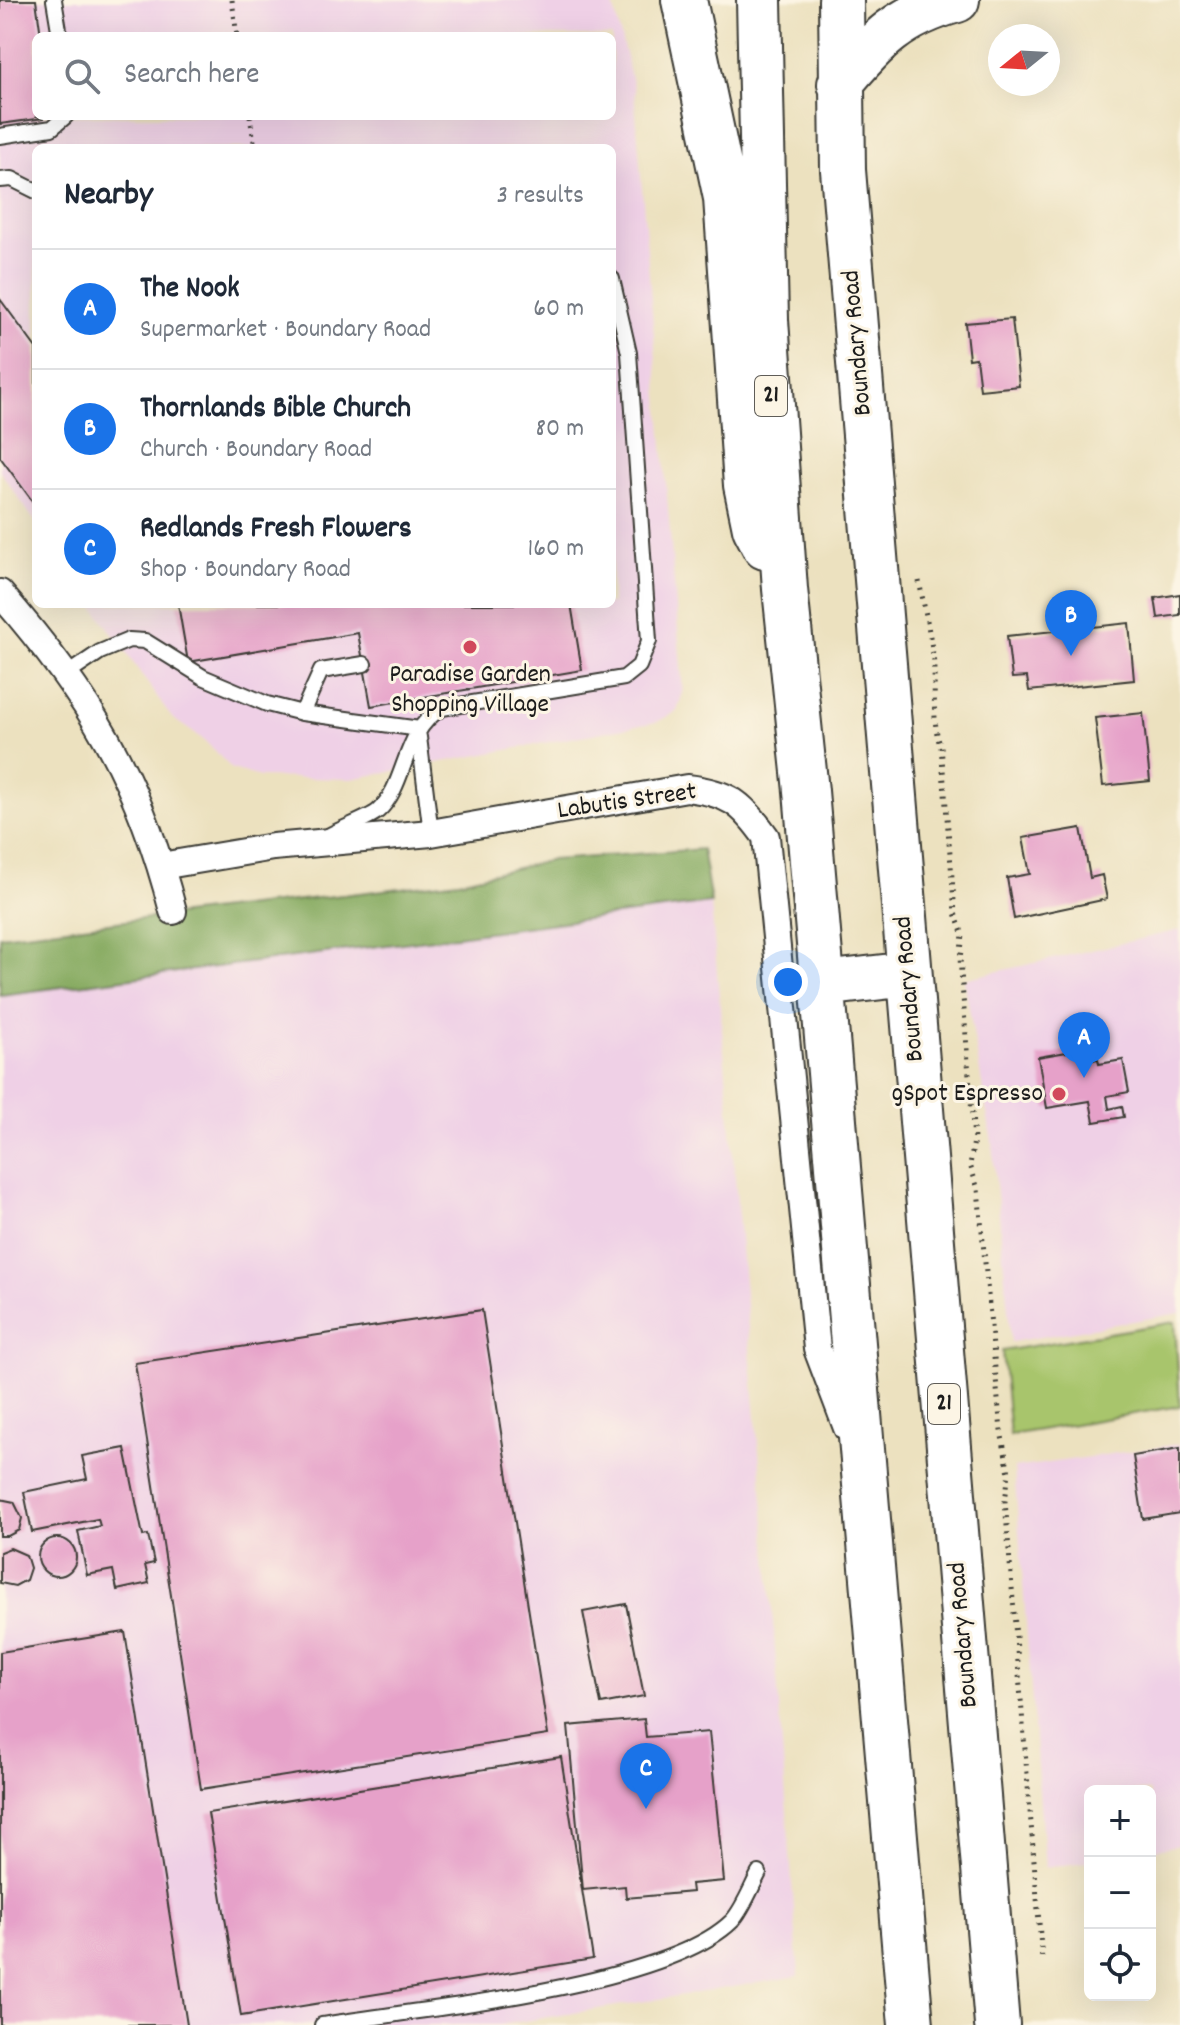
<!DOCTYPE html>
<html lang="en">
<head>
<meta charset="utf-8">
<style>
	:root { --surface:#fff; --page:#f2f2f3; --text:#1f2937; --muted:#747a83; --line:#e0e1e3; --accent:#1a73e8 }
	body { margin:0; font-family:Dekko,sans-serif; background:var(--page); color:var(--text) }
	.controls { position:absolute; right:24px; bottom:24px; display:grid; overflow:hidden; border-radius:12px; box-shadow:0 8px 32px #0002 }
	.controls button { width:72px; height:72px; display:grid; place-items:center; padding:0; border:0; border-bottom:2px solid var(--line); background:var(--surface); color:var(--text); font:40px sans-serif }
	.compass { position:absolute; left:988px; top:24px; width:72px; height:72px; border-radius:50%; background:var(--surface); box-shadow:0 8px 32px #0002; rotate:252deg }
	.you { position:absolute; left:788px; top:982px; width:28px; height:28px; margin:-20px; border:6px solid #fff; border-radius:50%; background:#1a73e8; box-shadow:0 0 0 12px #1a73e833 }
	.badge { display:grid; place-items:center; width:52px; height:52px; border-radius:50%; background:var(--accent); color:#fff; font-size:26px; font-weight:700 }
	.pin { position:absolute; translate:-50% -66px; filter:drop-shadow(0 2px 4px #0008) }
	.pin::after { content:''; position:absolute; top:42px; width:28px; height:24px; background:inherit; clip-path:polygon(0 0,100% 0,50% 100%) }
	.list { margin:0; padding:0; list-style:none }
	h2 { display:flex; justify-content:space-between; align-items:center; height:104px; margin:0; padding:0 32px; font-size:34px }
	h2 small { font-size:26px; font-weight:400; color:var(--muted) }
	.list li { display:grid; grid-template-columns:52px 1fr auto; gap:24px; align-items:center; box-sizing:border-box; height:120px; padding:0 32px; border-top:2px solid var(--line) }
	.list b { display:block; font-size:30px; white-space:nowrap }
	.list p { margin:0; font-size:26px; white-space:nowrap; color:var(--muted) }
	.list em { font-size:26px; font-style:normal; color:var(--muted) }
	.icon { flex:none; width:44px; height:44px; fill:none; stroke:currentColor; stroke-width:2; stroke-linecap:round; stroke-linejoin:round }
	.map { position:relative; flex:none; width:1180px; height:2025px; overflow:hidden }
	.search { position:absolute; background:var(--surface); box-shadow:0 8px 32px #0002; left:32px; top:32px; width:584px; height:88px; display:flex; align-items:center; gap:20px; box-sizing:border-box; padding:0 28px; border-radius:12px; color:var(--muted); font-size:30px }
	.panel { position:absolute; background:var(--surface); box-shadow:0 8px 32px #0002; left:32px; top:144px; width:584px; height:464px; border-radius:12px }
	.map>svg:first-child { display:block }
	.built { fill:#efd0e6; fill-rule:evenodd }
	.green { fill:#a8c56c; stroke:#627044; stroke-width:2 }
	.forest { fill:#86aa60; stroke:#51633e; stroke-width:2 }
	.building { fill:#e6a1c9 }
	.lines { fill:none; stroke-linecap:round; stroke-linejoin:round }
	.lane-casing { stroke:#3b3a34; stroke-width:18 }
	.street-casing { stroke:#3b3a34; stroke-width:30 }
	.highway-casing { stroke:#3b3a34; stroke-width:48 }
	.path { stroke:#3b3a34; stroke-width:5; stroke-dasharray:2 6; stroke-linecap:butt }
	.lane { stroke:#fff; stroke-width:14 }
	.street { stroke:#fff; stroke-width:26 }
	.highway { stroke:#fff; stroke-width:44 }
	.poi-dot { fill:#d1495b; stroke:#fcf5e5; stroke-width:3 }
	.labels { text-anchor:middle; dominant-baseline:central; stroke-width:6; stroke-linejoin:round; paint-order:stroke }
	.shield { fill:#fcf5e5; stroke:#5f5d58; stroke-width:2 }
	.shield-label { font-size:24px; font-weight:bold; fill:#1c1c1c }
	.street-label { font-size:26px; fill:#1c1c1c; stroke:#fcf5e5 }
	.poi-label { font-size:26px; fill:#1c1c1c; stroke:#fcf5e5 }
</style>
</head>
<body>
<div class="map">
<svg width="1180" height="2025" viewBox="0 0 1180 2025">
	<rect width="100%" height="100%" fill="#fcf5e5"/>
	<filter id="ink" filterUnits="userSpaceOnUse"><feTurbulence type="fractalNoise" baseFrequency=".0125" numOctaves="2"/><feDisplacementMap in="SourceGraphic" scale="16" xChannelSelector="R" yChannelSelector="G"/><feConvolveMatrix kernelMatrix="1 2 1 2 8 2 1 2 1" color-interpolation-filters="sRGB"/></filter>
	<filter id="wash" filterUnits="userSpaceOnUse"><feTurbulence type="fractalNoise" baseFrequency=".006" numOctaves="4" result="noise"/><feDisplacementMap in="SourceGraphic" scale="32" xChannelSelector="R" yChannelSelector="G"/><feGaussianBlur stdDeviation="1.8" result="paint"/><feColorMatrix in="noise" values="0 0 0 0 0 0 0 0 0 0 0 0 0 0 0 0 0 1.4 0 .05"/><feComposite in="paint" operator="in"/></filter>
	<g filter="url(#wash)">
		<rect width="100%" height="100%" fill="#ece1bf"/>
		<path class="built" d="M 0,0 L 612,0 L 634,90 L 683,692 L 677,711 L 657,722 L 351,779 L 260,777 L 232,769 L 204,740 L 172,718 L 92,604 L 612,604 L 612,148 L 36,148 L 36,523 L 0,471 ZM 36,36 L 612,36 L 612,116 L 36,116 Z
			M 711,903 L 769,1568 L 799,1976 L 500,2025 L 0,2025 L 0,995 Z
			M 1180,930 L 1180,1313 L 1011,1342 L 992,1142 L 964,979 Z
			M 1180,1444 L 1180,1845 L 1150,1850 L 1150,1791 L 1090,1791 L 1090,1861 L 1045,1868 L 1014,1468 Z"/>
		<path class="green" d="M 1175,1322 L 1180,1406 L 1010,1435 L 1002,1351 Z"/>
		<path class="forest" d="M 702,849 L 711,903 L 0,995 L 0,936 L 459,881 L 552,860 Z"/>
		<g id="blocks">
			<path class="building" d="M 0,0 L 36,0 L 41,36 L 36,36 L 36,116 L 44,118 L 0,124 Z
				M 0,299 L 36,348 L 36,506 L 0,457 Z
				M 1012,319 L 1019,386 L 980,390 L 976,358 L 969,359 L 965,323 Z
				M 1180,594 L 1180,615 L 1158,618 L 1155,598 Z
				M 178,604 L 571,604 L 582,670 L 371,706 L 358,633 L 188,662 Z
				M 1129,623 L 1134,680 L 1029,691 L 1027,677 L 1012,678 L 1007,636 Z
				M 1143,713 L 1150,781 L 1103,786 L 1095,718 Z
				M 1081,828 L 1090,878 L 1102,875 L 1107,899 L 1014,919 L 1007,878 L 1030,874 L 1023,838 Z
				M 1084,1049 L 1086,1061 L 1098,1059 L 1099,1064 L 1123,1060 L 1129,1092 L 1107,1096 L 1109,1109 L 1122,1106 L 1124,1117 L 1094,1122 L 1090,1101 L 1047,1108 L 1038,1057 Z
				M 482,1310 L 548,1735 L 201,1789 L 135,1363 Z
				M 125,1448 L 143,1536 L 148,1535 L 154,1563 L 145,1565 L 149,1583 L 117,1590 L 113,1570 L 87,1575 L 78,1531 L 100,1526 L 98,1519 L 32,1532 L 24,1492 L 87,1479 L 82,1456 Z
				M 1180,1448 L 1180,1513 L 1143,1519 L 1133,1456 Z
				M 0,1499 L 14,1502 L 22,1518 L 19,1530 L 8,1536 L 0,1536 Z
				M38 1557a19 19 0 1 1 38 0a19 19 0 1 1-38 0Z
				M 10,1548 L 26,1555 L 30,1568 L 26,1580 L 15,1586 L 0,1583 L 0,1552 Z
				M 626,1604 L 644,1696 L 601,1704 L 583,1612 Z
				M 125,1632 L 187,2025 L 0,2025 L 0,1652 Z
				M 644,1719 L 646,1737 L 709,1732 L 724,1881 L 691,1884 L 692,1892 L 626,1898 L 625,1886 L 583,1890 L 568,1726 Z
				M 561,1757 L 593,1959 L 241,2016 L 208,1813 Z"/>
		</g>
	</g>
	<g filter="url(#ink)">
		<use href="#blocks" fill-opacity="0" stroke="#3b3a34" stroke-width="2"/>
		<g class="lines">
			<g class="lane-casing">
				<path id="lane" d="M 54,0 L 60,36
					M 0,136 L 52,128 L 66,116
					M 0,180 L 12,179 L 36,191
					M 66,675 L 100,652 L 129,640 L 145,641 L 203,677 L 267,704 L 302,713 L 420,729
					M 302,713 L 321,671 L 364,664
					M 419,737 L 431,833
					M 328,836 C 340,829 370,818 378,811 C 408,784 401,732 442,708 L 624,678 L 639,666 L 649,641 L 629,353 L 612,279
					M 322,2025 C 419,2009 665,1987 732,1921 C 743,1909 751,1888 759,1873"/>
			</g>
			<g class="street-casing">
				<path id="street" d="M 0,593 C 89,695 139,778 173,911
					M 161,866 L 273,847 L 431,833 L 687,788 C 729,793 742,803 766,837 L 817,1349 L 847,1428"/>
			</g>
			<g class="highway-casing">
				<path id="highway" d="M 684,0 L 726,198 L 746,485 L 755,528 L 765,547
					M 759,0 L 766,320 L 785,589 L 806,791 L 911,2025
					M 841,0 L 843,170 L 997,2025
					M 840,84 C 877,39 900,16 957,0
					M 823,984 L 909,974"/>
			</g>
			<path class="path" d="M 232,0 L 237,36
				M 250,116 L 255,148
				M 919,581 C 924,605 929,630 933,654 C 936,678 931,728 941,746 L 955,913 L 963,935 L 960,958 L 974,1140 L 970,1165 L 978,1189 L 1001,1431 L 1009,1473 L 1005,1501 L 1042,1960"/>
			<use href="#lane" class="lane"/>
			<use href="#street" class="street"/>
			<use href="#highway" class="highway"/>
		</g>
	</g>
	<g class="poi-dot">
		<circle cx="470" cy="647" r="8"/>
		<circle cx="1059" cy="1094" r="8"/>
	</g>
	<g class="labels">
		<g class="shield">
			<rect x="755" y="376" width="32" height="40" rx="6"/>
			<rect x="928" y="1384" width="32" height="40" rx="6"/>
		</g>
		<g class="shield-label">
			<text x="771" y="396">21</text>
			<text x="944" y="1404">21</text>
		</g>
		<g class="street-label">
			<text transform="translate(858 343) rotate(-95)">Boundary Road</text>
			<text transform="translate(627 802) rotate(-8)">Labutis Street</text>
			<text transform="translate(910 989) rotate(-95)">Boundary Road</text>
			<text transform="translate(964 1635) rotate(-95)">Boundary Road</text>
		</g>
		<g class="poi-label">
			<text x="470" y="675">Paradise Garden<tspan x="470" dy="30">Shopping Village</tspan></text>
			<text x="1043" y="1094" text-anchor="end">gSpot Espresso</text>
		</g>
	</g>
</svg>
<div class="controls">
<button>+</button>
<button>−</button>
<button><svg class="icon" aria-label="locate" viewBox="0 0 24 24"><circle cx="12" cy="12" r="6"/><path d="M12 2v4M12 18v4M2 12h4M18 12h4"/></svg></button>
</div>
<svg class="compass" viewBox="-18 -18 36 36"><path d="M0-13l5 13h-10z" fill="#e53935"/><path d="M0 13l5-13h-10z" fill="#747a83"/></svg>
<div class="you"></div>
<div class="pin badge" style="left:1084px;top:1078px">A</div>
<div class="pin badge" style="left:1071px;top:656px">B</div>
<div class="pin badge" style="left:646px;top:1809px">C</div>
<div class="search"><svg class="icon" aria-label="search" viewBox="0 0 24 24"><circle cx="10" cy="10" r="6"/><path d="M15 15l6 6"/></svg>Search here</div>
<section class="panel">
<h2>Nearby<small>3 results</small></h2>
<ul class="list">
<li><span class="badge">A</span><div><b>The Nook</b><p>Supermarket · Boundary Road</p></div><em>60 m</em></li>
<li><span class="badge">B</span><div><b>Thornlands Bible Church</b><p>Church · Boundary Road</p></div><em>80 m</em></li>
<li><span class="badge">C</span><div><b>Redlands Fresh Flowers</b><p>Shop · Boundary Road</p></div><em>160 m</em></li>
</ul>
</section>
</div>
</body>
</html>
